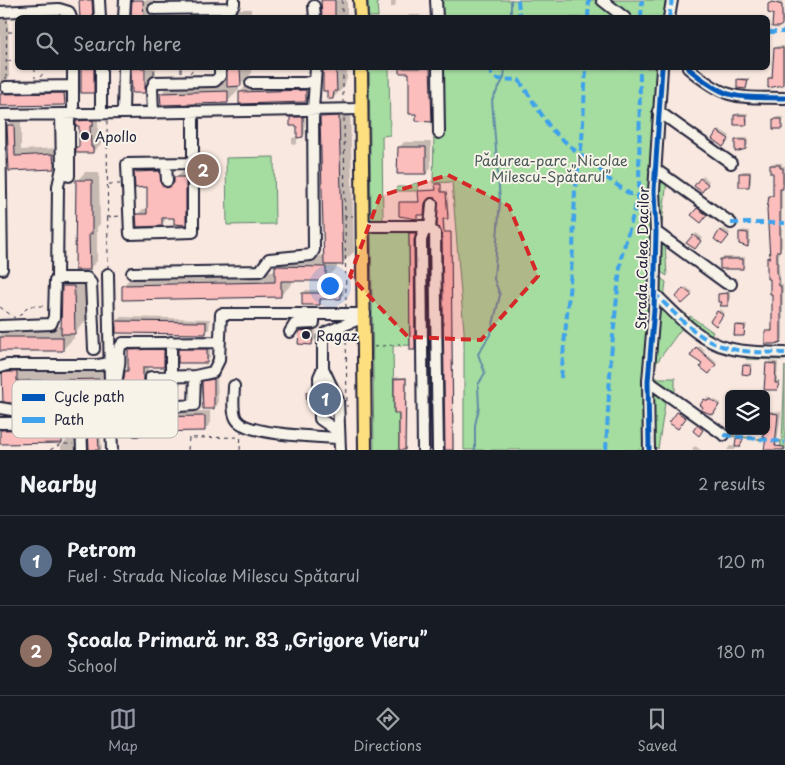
<!DOCTYPE html>
<html lang="en">
<head>
<meta charset="utf-8">
<style>
	:root { --surface:#171b24; --page:#242831; --text:#f1f3f6; --muted:#9ea1a6; --line:#363941; --accent:#9495a2 }
	body { margin:0; font-family:"Playpen Sans",sans-serif; background:var(--page); color:var(--text) }
	.controls { position:absolute; right:15px; bottom:15px; display:grid; overflow:hidden; border-radius:8px; box-shadow:0 1px 4px #0004 }
	.controls button { width:45px; height:45px; display:grid; place-items:center; padding:0; border:0; border-bottom:1px solid var(--line); background:var(--surface); color:var(--text); font:25px sans-serif }
	.you { position:absolute; left:329px; top:285px; width:18px; height:18px; margin:-12px; border:4px solid #fff; border-radius:50%; background:#1a73e8; box-shadow:0 0 0 8px #1a73e833 }
	.badge { display:grid; place-items:center; width:32px; height:32px; border-radius:50%; background:var(--accent); color:#fff; font-size:16px; font-weight:700 }
	.pin { position:absolute; translate:-50% -50%; border:2px solid #fff; box-shadow:0 1px 5px #0006 }
	.list { margin:0; padding:0; list-style:none }
	h2 { display:flex; justify-content:space-between; align-items:center; height:65px; margin:0; padding:0 20px; font-size:21px }
	h2 small { font-size:16px; font-weight:400; color:var(--muted) }
	.list li { display:grid; grid-template-columns:32px 1fr auto; gap:15px; align-items:center; box-sizing:border-box; height:90px; padding:0 20px; border-top:1px solid var(--line) }
	.list b { display:block; font-size:19px; white-space:nowrap }
	.list p { margin:0; font-size:16px; white-space:nowrap; color:var(--muted) }
	.list em { font-size:16px; font-style:normal; color:var(--muted) }
	.icon { flex:none; width:28px; height:28px; fill:none; stroke:currentColor; stroke-width:2; stroke-linecap:round; stroke-linejoin:round }
	.map { position:relative; flex:none; width:785px; height:450px; overflow:hidden }
	.search { position:absolute; background:var(--surface); box-shadow:0 1px 4px #0004; left:15px; right:15px; top:15px; height:55px; display:flex; align-items:center; gap:12px; box-sizing:border-box; padding:0 18px; border-radius:8px; color:var(--muted); font-size:19px }
	.sheet { height:245px; background:var(--surface) }
	nav { display:flex; justify-content:space-around; align-items:center; box-sizing:border-box; height:70px; border-top:1px solid var(--line); background:var(--surface); font-size:14px; color:var(--muted) }
	nav a { display:grid; justify-items:center; gap:2px }
	nav .on { color:var(--accent) }
	.map>svg:first-child { display:block }
	.green { fill:#a5dca0; stroke:#647f6e }
	.shadow { fill:#0003 }
	.lines { fill:none; stroke-linecap:round; stroke-linejoin:round }
	.stream { stroke:#618ba6; stroke-width:2 }
	.building { fill:#fbbebc; stroke:#22223b }
	.minor-casing { stroke:#22223b; stroke-width:14 }
	.major-casing { stroke:#22223b; stroke-width:16 }
	.path { stroke:#22223b; stroke-width:1; stroke-dasharray:4 4; stroke-linecap:butt }
	.minor { stroke:#f7f3e8; stroke-width:10 }
	.major { stroke:#fddf80; stroke-width:12 }
	.quiet { stroke:#3ea2ec; stroke-width:4; stroke-dasharray:8 4; stroke-linecap:butt }
	.cycleway-casing { stroke:#f7f3e8; stroke-width:8 }
	.cycleway { stroke:#0057b8; stroke-width:5 }
	.marked { fill:#d62828; fill-opacity:0.2; stroke:#d62828; stroke-width:4; stroke-dasharray:10 6; stroke-linejoin:round }
	.poi-dot { fill:#22223b; stroke:#f7f3e8; stroke-width:2 }
	.labels { text-anchor:middle; dominant-baseline:central; stroke-width:4; stroke-linejoin:round; paint-order:stroke }
	.poi-label { font-size:14px; fill:#22223b; stroke:#f7f3e8; text-anchor:start }
	.park-label { font-size:14px; fill:#495a59; stroke:#f7f3e8 }
	.street-label { font-size:14px; fill:#22223b; stroke:#f7f3e8 }
	.key { fill:#f7f3e8; stroke:#b7b4b4; stroke-width:1 }
	.key-label { font-size:14px; fill:#22223b }
</style>
</head>
<body>
<div class="map">
<svg width="785" height="450" viewBox="0 0 785 450">
	<rect width="100%" height="100%" fill="#f8e8df"/>
	<filter id="ink" filterUnits="userSpaceOnUse"><feTurbulence type="fractalNoise" baseFrequency=".02" numOctaves="2"/><feDisplacementMap in="SourceGraphic" scale="10" xChannelSelector="R" yChannelSelector="G"/><feConvolveMatrix kernelMatrix="1 2 1 2 8 2 1 2 1" color-interpolation-filters="sRGB"/></filter>
	<g filter="url(#ink)">
		<path class="green" d="M 368,0 L 377,0 L 378,17 L 368,17 Z
			M 440,0 L 668,0 L 666,18 L 440,17 Z
			M 369,68 L 389,68 L 390,135 L 382,136 L 383,222 L 375,223 L 371,220 Z
			M 442,68 L 659,68 L 644,382 L 645,450 L 464,450 L 464,331 L 452,182 L 433,183 L 434,135 L 444,134 Z
			M 274,157 L 275,224 L 227,225 L 226,158 Z
			M 657,174 L 667,181 L 661,231 L 658,228 Z
			M 418,183 L 418,191 L 396,191 L 397,187 L 411,187 L 413,184 Z
			M 409,228 L 410,345 L 393,346 L 394,412 L 399,413 L 399,450 L 374,450 L 371,231 L 374,229 Z
			M 659,241 L 665,242 L 667,276 L 658,270 Z
			M 658,276 L 666,282 L 664,297 L 686,314 L 683,317 C 669,303 658,296 658,276 Z
			M 658,300 L 706,340 L 703,344 L 681,329 L 652,369 Z
			M 690,316 L 713,332 L 709,338 L 687,320 Z
			M 747,354 L 785,356 L 785,360 L 746,359 Z
			M 785,366 L 785,450 L 780,450 L 781,442 L 732,436 L 782,441 Z
			M 652,378 L 675,378 L 675,395 Z
			M 652,387 L 666,397 L 658,449 L 653,445 Z"/>
		<path class="shadow" d="M 82,0 L 104,0 L 104,18 L 81,18 Z
			M 134,0 L 155,0 L 155,18 L 133,18 Z
			M 322,0 L 347,0 L 347,18 L 323,18 Z
			M 391,0 L 396,0 L 395,7 L 391,7 Z
			M 782,1 L 784,22 L 781,24 L 769,4 Z
			M 239,9 L 251,9 L 251,18 L 230,18 Z
			M 8,12 L 9,78 L 0,88 L 0,13 Z
			M 409,15 L 420,15 L 420,18 L 407,18 Z
			M 777,46 L 785,46 L 785,81 L 782,84 L 769,78 L 774,76 L 775,49 Z
			M 82,68 L 105,68 L 105,80 L 94,92 L 82,92 Z
			M 133,68 L 143,68 L 144,87 L 146,87 L 146,68 L 156,68 L 156,80 L 145,91 L 133,92 Z
			M 228,68 L 252,68 L 252,73 L 239,85 L 239,90 L 227,102 L 162,93 L 174,81 L 228,80 Z
			M 324,68 L 347,68 L 347,78 L 344,87 L 333,98 L 329,90 L 324,90 Z
			M 401,68 L 434,68 L 435,117 L 431,121 L 410,72 L 401,72 Z
			M 741,78 L 750,78 L 745,87 L 739,80 Z
			M 317,79 L 318,89 L 306,101 L 240,92 L 252,80 Z
			M 10,83 L 76,92 L 64,103 L 0,105 L 0,93 Z
			M 333,105 L 350,105 L 354,252 L 342,263 L 337,264 L 337,268 L 325,280 L 292,280 L 292,284 L 280,296 L 124,285 L 135,273 L 276,271 L 276,267 L 288,255 L 325,256 L 322,117 Z
			M 85,113 L 101,117 L 98,120 L 98,139 L 101,139 L 101,144 L 93,152 L 77,148 L 80,145 L 80,125 L 77,121 Z
			M 738,113 L 748,113 L 748,121 L 746,123 L 735,115 Z
			M 293,115 L 305,115 L 305,134 L 303,136 L 298,125 L 291,118 Z
			M 777,117 L 784,117 L 782,127 L 775,120 Z
			M 15,119 L 21,119 L 21,150 L 59,148 L 60,161 L 53,168 L 10,170 L 8,125 Z
			M 720,130 L 730,136 L 725,143 L 718,132 Z
			M 297,137 L 297,144 L 292,145 L 292,138 Z
			M 739,138 L 748,138 L 748,145 L 745,148 L 737,140 Z
			M 404,142 L 431,142 L 431,168 L 426,173 L 399,148 Z
			M 773,163 L 782,163 L 782,166 L 785,166 L 785,185 L 782,188 L 782,247 L 779,250 L 779,268 L 781,284 L 783,284 L 783,339 L 781,341 L 766,332 L 773,329 L 773,293 L 768,258 L 771,255 L 770,196 L 774,194 L 775,171 L 771,165 Z
			M 141,167 L 165,167 L 166,179 L 173,183 L 181,172 L 191,172 L 191,219 L 186,224 L 175,217 L 167,217 L 162,225 L 137,215 L 143,209 L 149,209 L 148,186 L 135,172 Z
			M 743,171 L 751,171 L 751,183 L 749,186 L 740,174 Z
			M 85,172 L 99,172 L 100,224 L 97,227 L 97,261 L 89,269 L 77,181 Z
			M 703,176 L 709,181 L 704,188 L 701,179 Z
			M 438,184 L 441,184 L 441,191 L 447,191 L 449,216 L 444,217 L 445,232 L 451,232 L 454,450 L 446,450 L 443,232 L 440,201 L 436,197 L 429,197 L 425,213 L 418,214 L 417,218 L 400,202 L 420,201 L 421,190 L 437,190 Z
			M 700,206 L 708,213 L 703,219 L 693,215 Z
			M 724,229 L 730,233 L 725,241 L 721,231 Z
			M 743,230 L 750,231 L 750,243 L 748,245 L 740,232 Z
			M 411,233 L 416,233 L 415,348 L 410,233 Z
			M 696,233 L 703,238 L 697,245 L 688,243 Z
			M 723,257 L 745,257 L 745,265 L 743,267 L 721,260 Z
			M 75,275 L 85,275 L 86,321 L 74,333 L 74,338 L 62,350 L 0,350 L 0,326 L 62,326 L 63,287 Z
			M 330,287 L 344,287 L 344,294 L 341,298 L 323,298 L 320,303 L 303,294 L 306,290 L 327,290 Z
			M 686,287 L 693,292 L 682,303 L 684,289 Z
			M 730,291 L 730,302 L 728,305 L 720,294 Z
			M 720,309 L 725,313 L 718,322 L 718,312 Z
			M 121,317 L 210,319 L 209,329 L 206,333 L 117,321 Z
			M 738,324 L 747,324 L 744,335 L 736,326 Z
			M 304,327 L 316,327 L 316,339 L 312,343 L 300,331 Z
			M 135,345 L 169,345 L 169,361 L 164,366 L 148,366 L 148,395 L 143,400 L 126,371 L 129,368 L 130,350 Z
			M 183,346 L 210,346 L 210,358 L 206,362 L 179,350 Z
			M 699,346 L 705,350 L 703,352 L 717,362 L 711,370 L 704,364 L 697,348 Z
			M 32,357 L 32,366 L 114,364 L 115,396 L 99,411 L 86,395 L 24,395 L 17,403 L 4,374 L 19,358 Z
			M 430,358 L 432,449 L 432,450 L 431,450 Z
			M 770,361 L 778,362 L 777,381 L 781,381 L 778,387 L 765,388 L 767,364 Z
			M 746,363 L 753,364 L 749,373 L 744,365 Z
			M 217,376 L 218,404 L 214,408 L 204,382 L 208,378 Z
			M 397,377 L 407,377 L 406,450 L 400,450 L 400,411 L 395,379 Z
			M 310,390 L 314,390 L 315,400 L 312,403 L 308,392 Z
			M 329,392 L 333,401 L 331,403 L 328,403 Z
			M 708,397 L 721,403 L 715,411 L 705,400 Z
			M 681,410 L 687,415 L 680,425 L 671,423 Z
			M 210,411 L 210,424 L 205,429 L 144,418 L 149,412 Z
			M 770,411 L 781,412 L 781,414 L 776,450 L 765,450 L 767,413 Z
			M 73,418 L 73,430 L 62,442 L 0,442 L 0,419 Z
			M 700,424 L 704,427 L 701,432 L 698,426 Z
			M 92,427 L 100,427 L 102,450 L 93,450 L 90,430 Z
			M 73,434 L 86,434 L 85,450 L 61,450 L 61,446 Z
			M 739,436 L 744,437 L 740,446 L 737,439 Z
			M 695,446 L 701,450 L 691,450 Z
			M 730,446 L 736,447 L 735,450 L 727,450 Z"/>
		<g class="lines">
			<path class="stream" d="M 511,18 L 511,0
				M 475,450 L 475,425 L 479,408 L 478,385 L 485,373 L 478,354 L 491,333 L 500,295 L 494,279 L 500,200 L 492,100 L 504,78 L 505,68"/>
		</g>
		<path class="building" d="M 79,0 L 92,0 L 93,18 L 80,18 Z
			M 132,0 L 143,0 L 144,18 L 131,18 Z
			M 321,0 L 335,0 L 335,18 L 322,18 Z
			M 772,2 L 782,5 L 782,25 L 779,27 L 772,27 L 773,14 L 768,13 L 768,4 Z
			M 774,48 L 783,48 L 783,85 L 768,88 L 768,78 L 772,78 Z
			M 81,68 L 94,68 L 94,93 L 81,93 Z
			M 131,68 L 145,68 L 145,93 L 132,93 Z
			M 227,68 L 240,68 L 241,86 L 227,87 Z
			M 323,68 L 336,68 L 337,91 L 334,91 L 333,99 L 327,99 L 327,91 L 323,91 Z
			M 399,68 L 430,68 L 432,122 L 416,121 L 416,114 L 409,114 L 409,73 L 399,73 Z
			M 737,79 L 748,80 L 746,89 L 737,88 Z
			M 306,90 L 306,102 L 239,104 L 239,92 Z
			M 228,91 L 228,103 L 161,105 L 160,93 Z
			M 64,93 L 65,105 L 0,106 L 0,94 Z
			M 734,115 L 746,115 L 747,125 L 734,125 Z
			M 339,116 L 343,265 L 324,265 L 320,117 Z
			M 290,117 L 303,117 L 303,137 L 297,138 L 297,126 L 290,126 Z
			M 773,119 L 782,119 L 782,129 L 773,129 Z
			M 93,120 L 93,126 L 90,126 L 91,147 L 93,147 L 93,153 L 76,153 L 76,147 L 79,147 L 79,126 L 76,126 L 76,121 Z
			M 7,125 L 14,125 L 15,156 L 53,154 L 54,169 L 9,171 Z
			M 717,131 L 729,139 L 723,147 L 712,139 Z
			M 735,140 L 746,140 L 746,149 L 735,152 Z
			M 398,147 L 426,147 L 426,174 L 397,174 Z
			M 770,165 L 780,165 L 780,168 L 783,168 L 783,189 L 780,189 L 780,251 L 777,251 L 777,271 L 779,286 L 781,286 L 781,342 L 775,344 L 765,344 L 765,331 L 772,331 L 772,294 L 770,294 L 770,279 L 767,279 L 767,257 L 770,258 L 767,210 L 769,196 L 773,196 L 773,173 L 770,173 Z
			M 160,171 L 161,184 L 167,188 L 174,183 L 174,177 L 186,177 L 186,225 L 174,224 L 174,218 L 162,218 L 162,226 L 137,227 L 136,214 L 147,214 L 147,187 L 135,188 L 134,172 Z
			M 739,173 L 750,173 L 749,187 L 739,187 Z
			M 700,178 L 708,184 L 702,192 L 694,186 Z
			M 76,180 L 92,180 L 92,234 L 89,234 L 90,270 L 75,270 Z
			M 435,184 L 441,184 L 441,192 L 446,192 L 448,219 L 443,219 L 444,232 L 451,232 L 453,450 L 445,450 L 442,233 L 437,226 L 438,202 L 435,198 L 429,198 L 425,203 L 424,215 L 417,215 L 417,219 L 399,216 L 399,202 L 419,202 L 418,191 L 436,190 Z
			M 697,208 L 707,215 L 701,223 L 691,215 Z
			M 720,230 L 729,236 L 722,245 L 714,239 Z
			M 739,232 L 748,233 L 748,247 L 739,244 Z
			M 409,233 L 416,233 L 414,240 L 415,350 L 410,350 Z
			M 693,235 L 701,241 L 695,249 L 686,243 Z
			M 428,240 L 431,450 L 430,450 Z
			M 720,259 L 743,259 L 743,269 L 720,269 Z
			M 275,266 L 326,267 L 326,281 L 281,281 L 281,297 L 122,300 L 122,285 L 275,282 Z
			M 62,286 L 74,286 L 75,334 L 61,334 Z
			M 683,288 L 692,295 L 682,304 L 676,297 Z
			M 341,289 L 341,299 L 320,299 L 320,305 L 302,305 L 302,293 L 325,293 L 325,290 Z
			M 728,293 L 728,306 L 720,306 L 722,302 L 718,302 L 718,294 Z
			M 717,311 L 723,315 L 716,326 L 710,321 Z
			M 116,321 L 206,322 L 206,334 L 116,333 Z
			M 735,325 L 745,326 L 744,336 L 734,336 Z
			M 313,330 L 312,345 L 298,344 L 299,331 Z
			M 0,337 L 63,337 L 63,351 L 0,351 Z
			M 696,347 L 716,365 L 709,374 L 700,367 L 702,364 L 690,356 Z
			M 164,349 L 164,367 L 143,367 L 143,401 L 124,401 L 122,390 L 125,371 L 128,371 L 128,350 Z
			M 178,349 L 207,349 L 207,363 L 178,363 Z
			M 766,363 L 776,364 L 775,383 L 779,383 L 777,390 L 764,390 Z
			M 743,365 L 751,366 L 750,375 L 742,374 Z
			M 8,372 L 17,372 L 17,381 L 99,379 L 100,412 L 85,413 L 85,396 L 17,396 L 17,404 L 3,402 L 2,373 Z
			M 406,378 L 405,450 L 399,450 L 399,413 L 394,413 L 394,379 Z
			M 214,379 L 214,409 L 203,409 L 202,381 Z
			M 312,391 L 313,404 L 307,404 L 306,392 Z
			M 704,399 L 708,401 L 710,399 L 719,405 L 713,415 L 701,410 L 703,407 L 700,405 Z
			M 677,412 L 686,418 L 678,429 L 669,423 Z
			M 766,412 L 778,414 L 775,446 L 784,447 L 784,450 L 764,450 L 766,438 L 763,437 L 764,431 L 766,431 Z
			M 205,416 L 205,431 L 142,432 L 142,417 Z
			M 697,425 L 703,430 L 699,436 L 693,431 Z
			M 62,429 L 62,443 L 0,444 L 0,430 Z
			M 88,429 L 98,429 L 99,450 L 89,450 Z
			M 736,438 L 743,439 L 740,447 L 735,447 Z"/>
		<g class="lines">
			<g class="minor-casing">
				<path id="minor" d="M 99,0 L 100,18
					M 436,0 L 437,18
					M 602,0 L 625,18
					M 314,6 L 315,18
					M 154,9 L 231,8 L 234,4 L 234,0
					M 0,12 L 59,9 L 69,12 L 71,18
					M 124,18 L 125,0
					M 669,18 L 672,0
					M 73,68 L 73,113
					M 101,68 L 101,113
					M 438,68 L 439,133
					M 688,68 C 727,101 736,97 785,98
					M 251,83 L 305,83 L 314,81
					M 6,87 L 73,86
					M 658,111 L 731,163
					M 123,113 L 124,68
					M 153,113 L 152,88 L 155,82 L 215,81 L 220,76 L 220,68
					M 69,114 L 69,176
					M 0,115 L 362,109
					M 0,115 L 2,269
					M 192,163 L 127,164 L 130,234 L 193,232 L 193,111
					M 166,164 L 167,181
					M 655,169 L 731,223
					M 364,226 L 426,226 L 435,233 L 438,450
					M 430,228 L 432,204
					M 656,232 L 726,283 L 731,284
					M 132,273 L 260,271 L 269,259 L 311,255 L 314,250 L 313,109 L 316,68
					M 108,274 L 110,383
					M 57,279 L 58,186 L 62,168 L 61,114
					M 654,293 C 675,313 698,341 728,348 C 746,353 766,352 785,353
					M 0,326 L 51,324 L 54,317 L 55,281 L 61,278 L 87,278 L 91,283 L 94,349
					M 290,332 L 295,324 L 314,323 L 314,314
					M 171,342 L 171,376
					M 218,342 L 123,343 C 116,349 121,357 119,365 C 117,379 114,390 116,405 L 124,409 L 150,408 L 151,377 L 195,376 L 213,372 L 219,360 L 221,314 L 365,314
					M 0,367 L 7,365 L 98,365 L 110,363
					M 323,368 L 319,377 L 320,419 L 339,432
					M 648,381 L 724,435
					M 234,386 C 234,395 231,412 237,420 C 247,435 321,437 339,438
					M 110,397 L 112,450
					M 33,407 L 74,406 L 77,411 L 77,419 L 69,423
					M 0,408 L 18,411 L 20,423
					M 150,408 L 194,405 L 195,376
					M 135,409 L 136,430
					M 0,423 L 111,422
					M 81,423 L 82,450
					M 340,450 L 338,400 L 323,368 L 323,338 L 327,332 L 359,319 L 365,314
					M 423,450 L 421,240 L 426,226
					M 649,450 L 648,381 L 654,309 L 656,232 L 654,191 L 662,68"/>
			</g>
			<g class="major-casing">
				<path id="major" d="M 360,0 L 361,18
					M 361,68 L 365,450"/>
			</g>
			<path class="path" d="M 342,0 L 342,18
				M 8,32 L 18,32
				M 7,61 L 18,60
				M 35,68 L 35,78
				M 181,68 L 181,74
				M 343,68 L 343,102
				M 190,73 L 194,68
				M 154,74 L 154,68
				M 40,77 L 48,68
				M 6,79 L 7,20
				M 344,118 L 345,216 L 353,216
				M 107,121 L 108,267
				M 109,184 L 120,184
				M 345,216 L 346,307
				M 107,217 L 121,216
				M 0,307 L 15,318
				M 19,316 L 29,306 L 45,306
				M 346,333 L 347,407
				M 374,347 L 400,344
				M 120,435 L 128,435
				M 50,450 L 61,444 L 73,444
				M 188,450 L 189,438 L 241,437
				M 240,450 L 241,432"/>
			<use href="#minor" class="minor"/>
			<use href="#major" class="major"/>
			<path class="quiet" d="M 518,0 L 519,12 L 523,18
				M 588,18 L 589,0
				M 641,18 L 642,0
				M 669,18 L 672,0
				M 768,32 L 785,32
				M 489,68 L 492,76 L 498,79 L 519,80 L 551,129 L 580,155 L 594,162 L 607,178 L 630,194 L 635,194 L 647,208 L 655,214
				M 731,223 L 785,223
				M 654,293 C 675,313 698,341 728,348 C 746,353 766,352 785,353
				M 561,378 L 573,250 L 575,190 L 582,141 L 586,68
				M 724,435 L 785,442
				M 606,450 L 611,356 L 621,258 L 639,194 L 640,68"/>
			<g class="cycleway-casing">
				<path id="cycleway" d="M 688,68 C 727,101 736,97 785,98
					M 649,450 L 648,381 L 654,309 L 656,232 L 654,191 L 662,68"/>
			</g>
			<use href="#cycleway" class="cycleway"/>
		</g>
	</g>
	<path class="marked" d="M 448,175 L 509,206 L 538,276 L 481,340 L 408,337 L 350,276 L 380,196 Z"/>
	<g class="poi-dot">
		<circle cx="85" cy="136" r="5"/>
		<circle cx="306" cy="335" r="5"/>
	</g>
	<g class="labels">
		<g class="poi-label">
			<text x="95" y="136">Apollo</text>
			<text x="316" y="335">Ragaz</text>
		</g>
		<g class="park-label">
			<text x="551" y="160">Pădurea-parc „Nicolae<tspan x="551" dy="16">Milescu-Spătarul”</tspan></text>
		</g>
		<g class="street-label">
			<text transform="translate(642 258) rotate(-89)">Strada Calea Dacilor</text>
		</g>
	</g>
	<rect x="12" y="380" width="166" height="58" rx="8" class="key"/>
	<rect x="22" y="394" width="23" height="7" fill="#0057b8"/>
	<rect x="22" y="417" width="23" height="6" fill="#3ea2ec"/>
	<g class="key-label">
		<text x="54" y="402">Cycle path</text>
		<text x="54" y="425">Path</text>
	</g>
</svg>
<div class="controls">
<button><svg class="icon" aria-label="layers" viewBox="0 0 24 24"><path d="M12 4l9 5-9 5-9-5zM3 14l9 5 9-5"/></svg></button>
</div>
<div class="you"></div>
<div class="pin badge" style="left:325px;top:399px;background:#5c6f8a">1</div>
<div class="pin badge" style="left:203px;top:170px;background:#8d6e63">2</div>
<div class="search"><svg class="icon" aria-label="search" viewBox="0 0 24 24"><circle cx="10" cy="10" r="6"/><path d="M15 15l6 6"/></svg>Search here</div>
</div>
<section class="sheet">
<h2>Nearby<small>2 results</small></h2>
<ul class="list">
<li><span class="badge" style="background:#5c6f8a">1</span><div><b>Petrom</b><p>Fuel · Strada Nicolae Milescu Spătarul</p></div><em>120 m</em></li>
<li><span class="badge" style="background:#8d6e63">2</span><div><b>Școala Primară nr. 83 „Grigore Vieru”</b><p>School</p></div><em>180 m</em></li>
</ul>
</section>
<nav>
<a class="on"><svg class="icon" aria-label="map" viewBox="0 0 24 24"><path d="M3 6l6-2 6 2 6-2v14l-6 2-6-2-6 2zM9 4v14M15 6v14"/></svg>Map</a>
<a><svg class="icon" aria-label="directions" viewBox="0 0 24 24"><path d="M12 3l9 9-9 9-9-9zM9 14v-3h6M13 9l2 2-2 2"/></svg>Directions</a>
<a><svg class="icon" aria-label="saved" viewBox="0 0 24 24"><path d="M7 4h10v16l-5-4-5 4z"/></svg>Saved</a>
</nav>
</body>
</html>
